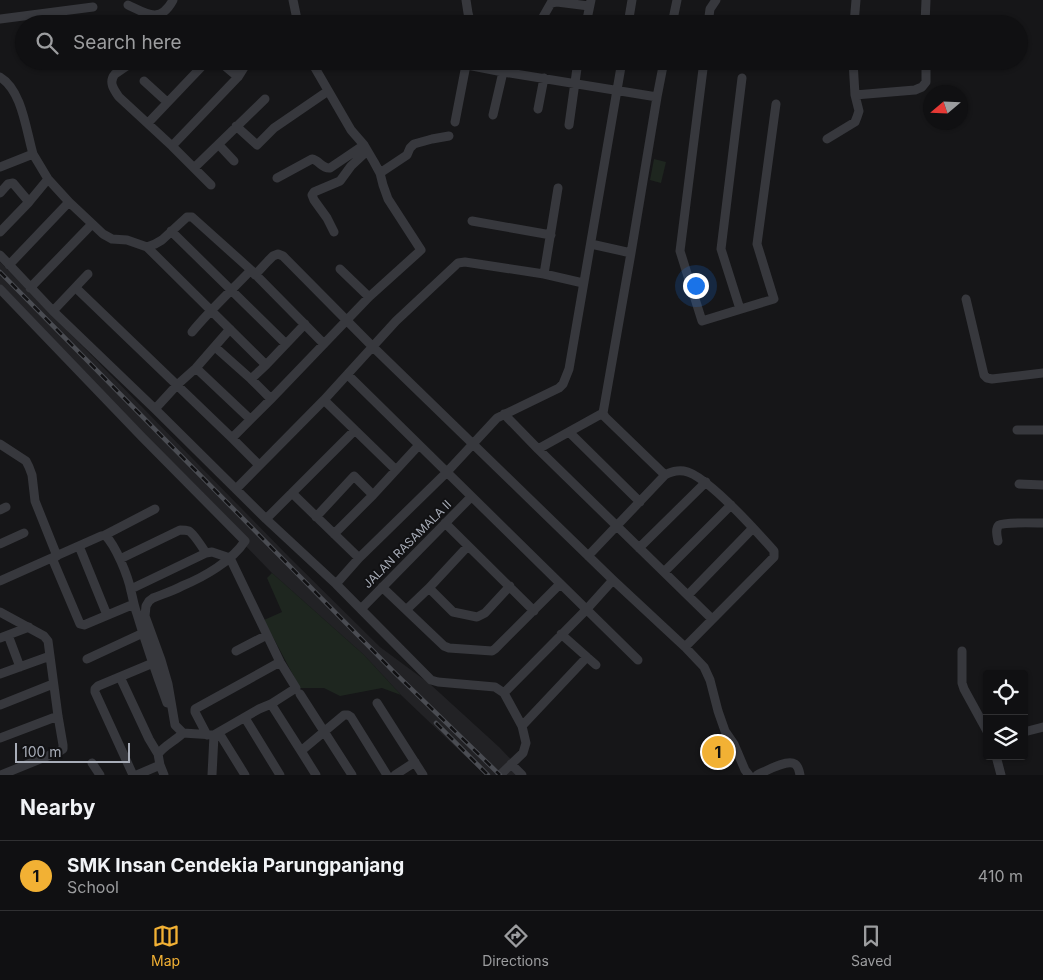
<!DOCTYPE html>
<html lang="en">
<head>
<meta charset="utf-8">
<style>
	:root { --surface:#101012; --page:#19191b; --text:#f1f3f6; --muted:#9c9d9f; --line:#303032; --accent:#f2b134 }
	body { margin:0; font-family:Inter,sans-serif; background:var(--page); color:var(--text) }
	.controls { position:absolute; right:15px; bottom:15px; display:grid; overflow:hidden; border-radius:5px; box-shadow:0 1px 4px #0004 }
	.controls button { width:45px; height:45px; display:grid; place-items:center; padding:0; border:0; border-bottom:1px solid var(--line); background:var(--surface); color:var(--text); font:25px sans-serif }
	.compass { position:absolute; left:923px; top:85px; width:45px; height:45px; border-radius:50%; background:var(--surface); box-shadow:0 1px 4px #0004; rotate:251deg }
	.scale { position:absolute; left:15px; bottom:12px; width:115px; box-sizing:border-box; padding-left:5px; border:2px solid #a8adb8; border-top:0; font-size:14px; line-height:18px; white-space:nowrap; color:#a8adb8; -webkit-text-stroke:4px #111113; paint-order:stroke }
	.you { position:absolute; left:695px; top:285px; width:18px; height:18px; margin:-12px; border:4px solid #fff; border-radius:50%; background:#1a73e8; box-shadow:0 0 0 8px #1a73e833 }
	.badge { display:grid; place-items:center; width:32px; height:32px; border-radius:50%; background:var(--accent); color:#111; font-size:16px; font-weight:700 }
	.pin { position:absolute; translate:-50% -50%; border:2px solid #fff; box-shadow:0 1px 5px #0006 }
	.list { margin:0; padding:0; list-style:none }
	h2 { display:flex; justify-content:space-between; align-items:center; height:65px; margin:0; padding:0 20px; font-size:21px }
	h2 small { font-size:16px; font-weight:400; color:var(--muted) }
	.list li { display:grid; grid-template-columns:32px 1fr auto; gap:15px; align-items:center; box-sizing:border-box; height:70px; padding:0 20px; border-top:1px solid var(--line) }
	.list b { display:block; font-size:19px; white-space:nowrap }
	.list p { margin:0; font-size:16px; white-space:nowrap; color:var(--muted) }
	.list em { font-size:16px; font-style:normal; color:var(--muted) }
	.icon { flex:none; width:28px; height:28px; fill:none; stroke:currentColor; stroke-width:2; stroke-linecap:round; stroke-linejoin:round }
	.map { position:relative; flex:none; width:1043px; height:775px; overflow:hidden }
	.search { position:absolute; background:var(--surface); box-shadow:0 1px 4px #0004; left:15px; right:15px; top:15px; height:55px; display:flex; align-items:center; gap:12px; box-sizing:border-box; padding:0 18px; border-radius:28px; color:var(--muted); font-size:19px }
	.sheet { height:135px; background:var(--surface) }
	nav { display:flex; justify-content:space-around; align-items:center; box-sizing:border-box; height:70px; border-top:1px solid var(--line); background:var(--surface); font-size:14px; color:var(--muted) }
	nav a { display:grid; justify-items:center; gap:2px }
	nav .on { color:var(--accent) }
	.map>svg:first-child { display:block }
	.built { fill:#222225 }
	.green { fill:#1e261f }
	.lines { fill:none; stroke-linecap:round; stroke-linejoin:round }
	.minor { stroke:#37383d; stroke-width:9 }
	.rail-casing { stroke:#4a4c52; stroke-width:4.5 }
	.rail { stroke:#111113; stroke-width:2.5; stroke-dasharray:8; stroke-linecap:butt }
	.labels { text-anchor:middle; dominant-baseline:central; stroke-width:4; stroke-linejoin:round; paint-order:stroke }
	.street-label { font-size:12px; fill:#a8adb8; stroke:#111113 }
</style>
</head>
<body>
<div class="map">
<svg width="1043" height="775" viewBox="0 0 1043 775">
	<rect width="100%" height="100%" fill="#161618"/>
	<path class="built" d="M 0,262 L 290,558 L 380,647 L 430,684 L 499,747 L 526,775 L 485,775 L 401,695 L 364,655 L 272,573 L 0,294 Z"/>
	<path class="green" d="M 654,159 L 666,162 L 661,183 L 650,180 Z
		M 272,573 L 364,655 L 401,695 L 382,688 L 340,696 L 324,688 L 300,688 L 264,620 L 282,612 L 267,578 Z"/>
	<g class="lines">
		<path class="minor" d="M 293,0 L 298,24
			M 466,0 L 468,13 L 471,24
			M 128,5 C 147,14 160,24 173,0
			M 0,19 L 93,7
			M 235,21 L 235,24
			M 539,24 L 551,3 L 557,2 L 589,6
			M 586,24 L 591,0
			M 628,24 L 632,0
			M 672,24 L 677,0
			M 708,24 L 710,9 L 716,0
			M 854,24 L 856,0
			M 925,24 L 926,0
			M 134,61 L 115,74 C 108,82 114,90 119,97 L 172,146 L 211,185
			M 219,61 L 238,77
			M 447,61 L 503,72 L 657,97
			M 664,61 L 657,97 L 631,253 L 603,413 L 605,417 L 665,475
			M 704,61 L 680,251 L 702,321 L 774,299 L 757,244 L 776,104
			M 0,77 C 22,90 26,130 33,154 L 48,179 L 69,202 L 103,234 L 112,239 L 127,240 L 147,247 L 155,244 L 162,240 L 187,217 L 192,217 L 251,270 L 324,344
			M 144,81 L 167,102
			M 855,95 L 915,90 L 922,87 L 926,82 L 926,61
			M 538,109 L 544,78
			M 493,115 L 503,72
			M 455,122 L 466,65
			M 148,123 L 207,61
			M 569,125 L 578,61
			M 236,126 L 257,145 L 274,128 L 328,91
			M 827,139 L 855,122 L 857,117 L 859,111 L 855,95 L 853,61
			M 219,145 L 234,161
			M 172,146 L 238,77 L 248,61
			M 0,167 L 33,154
			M 194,168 L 265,99
			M 380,173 L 407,155 L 410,148 L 414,144 L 432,139 L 449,136
			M 277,178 L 312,159 C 319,160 322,169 330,168 L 364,145
			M 0,193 L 8,184 L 13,183 L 29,202
			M 472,221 L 551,235
			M 171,231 L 286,344
			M 0,232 L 29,202 L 48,179
			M 334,232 L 327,218 L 314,200 L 312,195 L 314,192 L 340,181 L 351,166 L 367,151
			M 591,244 L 631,253
			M 147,247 L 266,365
			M 0,255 L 53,311 L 155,409 L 266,519 L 336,584 L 426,675 L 431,680 L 438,682 L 495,687 L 504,693 L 522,726 L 526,743 L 523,753 L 500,775
			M 9,265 L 69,202
			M 340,269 L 369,297
			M 544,274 L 558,188
			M 255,275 L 268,261 L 273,256 L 278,254 L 283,256 L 372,346 L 613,580 L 685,647 L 704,667 L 710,680 L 718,711 L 725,731 L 734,744 L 745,770 L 749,775
			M 30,288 L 92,224
			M 76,288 L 232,438 L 259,465
			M 0,289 L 142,437 L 245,541 C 232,561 204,577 182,586 C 173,591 163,594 153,598 L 149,601 L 146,606 L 145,616 L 161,660 L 168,684 L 175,725 L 183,733 C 175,741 165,745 158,754 L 160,765 L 164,775
			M 966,299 L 984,375 L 987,378 L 992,379 L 1043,373
			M 740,309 L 721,249 L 742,78
			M 53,311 L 88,274
			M 192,332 C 210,310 231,291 251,270
			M 215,347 L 251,379 L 271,399
			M 196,368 L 250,419
			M 348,375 L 638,660
			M 251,379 L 266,365 L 305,324
			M 324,400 L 396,470
			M 155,409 L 177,385 L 196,368 L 230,329
			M 504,414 L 538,449 L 712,619
			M 1017,430 L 1043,430
			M 569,432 L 640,502
			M 232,438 L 271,399 L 369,297 L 421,250 L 388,199 L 383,185 L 380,173 L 374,162 L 364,145 L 351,130 L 311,61
			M 0,444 L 26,461 L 29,467 L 32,475 L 35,501 L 57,556
			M 538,449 L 603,413
			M 1019,484 L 1043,485
			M 236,489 L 324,400 L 396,321 L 458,263 L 465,262 L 544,274 L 583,283
			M 292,493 L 359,558
			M 0,510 L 6,507
			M 316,517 L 354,476 L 373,495
			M 266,519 L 355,430
			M 445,523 L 534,611
			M 334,534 L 373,495 L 419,445
			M 105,535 C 116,546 128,576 131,591 C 133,599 134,606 137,614 C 146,644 156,673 167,703
			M 998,541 C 997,536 995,529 999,525 C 1004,522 1035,523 1043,523
			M 0,544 L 24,533
			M 79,546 L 107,615
			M 639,548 L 706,482
			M 588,556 L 665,475 C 670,472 678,470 684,471 C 706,474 758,533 774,551 L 774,557 L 685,647
			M 52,558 L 80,624 L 84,625 L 134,604
			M 120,559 L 180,530 C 182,530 186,530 189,531 C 194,534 202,547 206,553
			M 664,572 L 731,505
			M 0,581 L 101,536 L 105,535 L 155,509
			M 336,584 L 359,558 L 446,473 L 497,418 L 559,388 L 563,384 L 569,369 L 622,61
			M 382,587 L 444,646 L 449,648 L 492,651 L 495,649 L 560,584
			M 429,588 L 453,612 L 477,617 L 485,613 L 510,586
			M 131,589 L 206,553 L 212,552 L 230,558 L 280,662 L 296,688 L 271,704 L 259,709 L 214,735 L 183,733
			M 688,595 L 753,528
			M 361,609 L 471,497
			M 406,610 L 429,588 L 468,546
			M 0,612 L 44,636 L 48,641 L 58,716 L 63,745 L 63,749 L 60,751 L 1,775
			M 561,634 L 596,665
			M 8,635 L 20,667
			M 0,638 L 29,627
			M 236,651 L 267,635
			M 962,651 L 962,683 L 964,689 L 987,731
			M 87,659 L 143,633
			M 0,674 L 50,656
			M 120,677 L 149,739 L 158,754
			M 504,693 L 586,610 L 613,580
			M 300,694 L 352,775
			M 377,703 L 423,775
			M 271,704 L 301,751 L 344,715 L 348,715 L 351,717 L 387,775
			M 0,705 L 53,684
			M 245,718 L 280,775
			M 522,726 L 587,657
			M 1024,732 L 1043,727
			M 219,733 L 245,775
			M 207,735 L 195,712 L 195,709 L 280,662
			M 0,738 L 58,716
			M 301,751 L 316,775
			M 996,756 L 1001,775
			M 92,763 L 100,775
			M 511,764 L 522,775
			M 133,775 L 95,692 L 95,689 L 98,686 L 153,663
			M 137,775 L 160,765
			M 212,775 L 214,735
			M 395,775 L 415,762
			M 757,775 C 766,771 787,759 795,764 C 799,767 799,771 800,775"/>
		<g class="rail-casing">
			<path id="rail" d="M 0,272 L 395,673 L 500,775
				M 436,723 L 488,775"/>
		</g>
		<use href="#rail" class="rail"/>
	</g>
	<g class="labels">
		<g class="street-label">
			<text transform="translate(407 544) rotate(-45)">JALAN RASAMALA II</text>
		</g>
	</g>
</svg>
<div class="controls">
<button><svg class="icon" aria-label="locate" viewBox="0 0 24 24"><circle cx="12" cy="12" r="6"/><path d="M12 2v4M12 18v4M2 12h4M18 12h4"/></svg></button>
<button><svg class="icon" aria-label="layers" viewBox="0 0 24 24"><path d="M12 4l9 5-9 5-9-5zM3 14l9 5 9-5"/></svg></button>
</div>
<svg class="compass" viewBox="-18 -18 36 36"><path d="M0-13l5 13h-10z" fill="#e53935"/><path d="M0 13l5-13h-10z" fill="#9c9d9f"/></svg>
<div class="scale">100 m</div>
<div class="you"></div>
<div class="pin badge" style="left:718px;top:752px">1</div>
<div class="search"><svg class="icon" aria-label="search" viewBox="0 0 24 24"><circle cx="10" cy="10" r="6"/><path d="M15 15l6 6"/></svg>Search here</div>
</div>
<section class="sheet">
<h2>Nearby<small></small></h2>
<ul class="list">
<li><span class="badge">1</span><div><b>SMK Insan Cendekia Parungpanjang</b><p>School</p></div><em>410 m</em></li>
</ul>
</section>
<nav>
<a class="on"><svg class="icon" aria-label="map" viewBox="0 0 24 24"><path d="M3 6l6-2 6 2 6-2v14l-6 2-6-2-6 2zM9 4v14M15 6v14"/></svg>Map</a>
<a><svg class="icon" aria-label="directions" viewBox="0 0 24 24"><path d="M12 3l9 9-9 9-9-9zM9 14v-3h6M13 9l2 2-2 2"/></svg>Directions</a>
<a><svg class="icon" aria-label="saved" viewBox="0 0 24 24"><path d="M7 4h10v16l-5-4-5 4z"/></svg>Saved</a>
</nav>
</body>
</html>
